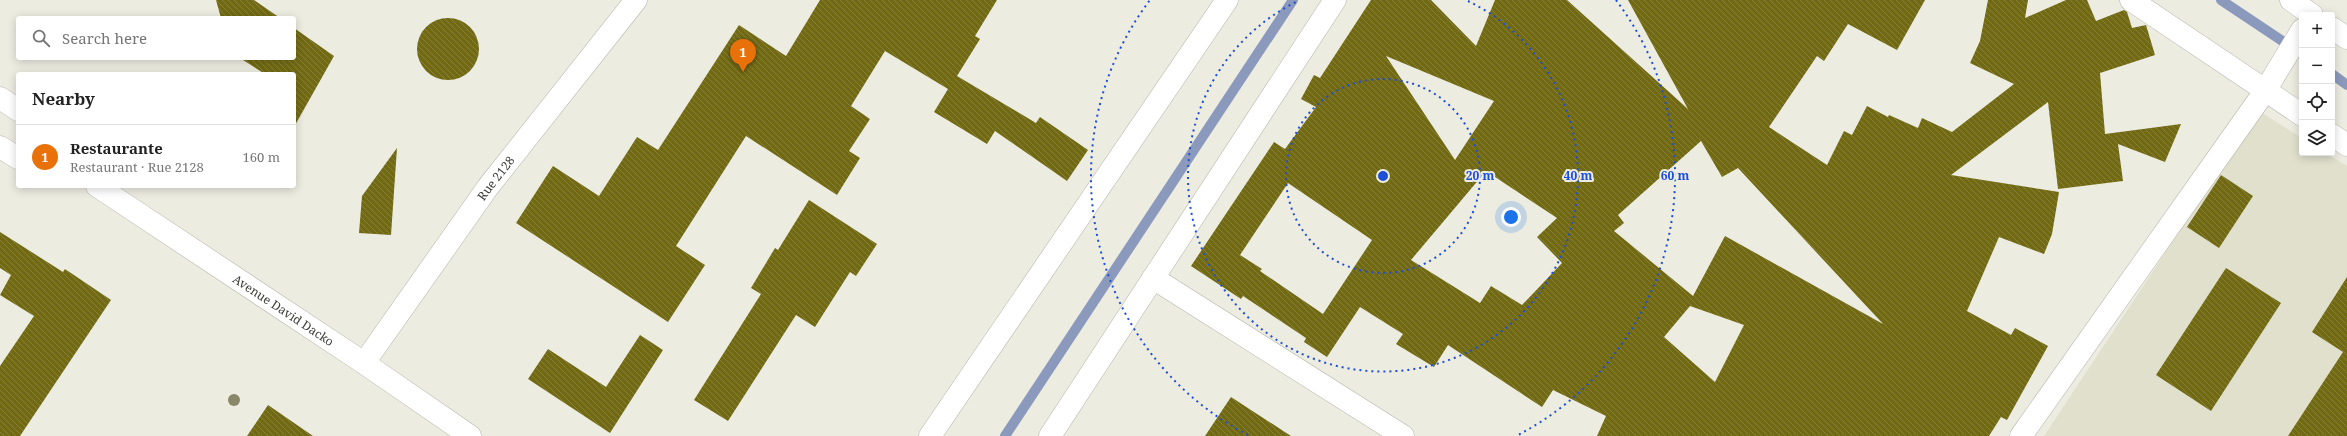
<!DOCTYPE html>
<html lang="en">
<head>
<meta charset="utf-8">
<style>
	:root { --surface:#fff; --page:#f2f2f2; --text:#222; --muted:#767676; --line:#e0e0e0; --accent:#111827 }
	body { margin:0; font-family:"Noto Serif",serif; background:var(--page); color:var(--text) }
	.controls { position:absolute; right:12px; top:12px; display:grid; overflow:hidden; border-radius:4px; box-shadow:0 2px 10px #0003 }
	.controls button { width:36px; height:36px; display:grid; place-items:center; padding:0; border:0; border-bottom:1px solid var(--line); background:var(--surface); color:var(--text); font:20px sans-serif }
	.you { position:absolute; left:1511px; top:217px; width:14px; height:14px; margin:-10px; border:3px solid #fff; border-radius:50%; background:#1a73e8; box-shadow:0 0 0 6px #1a73e833 }
	.badge { display:grid; place-items:center; width:26px; height:26px; border-radius:50%; background:var(--accent); color:#fff; font-size:13px; font-weight:700 }
	.pin { position:absolute; translate:-50% -33px; filter:drop-shadow(0 1px 2px #0008) }
	.pin::after { content:''; position:absolute; top:21px; width:14px; height:12px; background:inherit; clip-path:polygon(0 0,100% 0,50% 100%) }
	.list { margin:0; padding:0; list-style:none }
	h2 { display:flex; justify-content:space-between; align-items:center; height:52px; margin:0; padding:0 16px; font-size:17px }
	h2 small { font-size:13px; font-weight:400; color:var(--muted) }
	.list li { display:grid; grid-template-columns:26px 1fr auto; gap:12px; align-items:center; box-sizing:border-box; height:64px; padding:0 16px; border-top:1px solid var(--line) }
	.list b { display:block; font-size:15px; white-space:nowrap }
	.list p { margin:0; font-size:13px; white-space:nowrap; color:var(--muted) }
	.list em { font-size:13px; font-style:normal; color:var(--muted) }
	.icon { flex:none; width:22px; height:22px; fill:none; stroke:currentColor; stroke-width:2; stroke-linecap:round; stroke-linejoin:round }
	.map { position:relative; flex:none; width:2347px; height:436px; overflow:hidden }
	.search { position:absolute; background:var(--surface); box-shadow:0 2px 10px #0003; left:16px; top:16px; width:280px; height:44px; display:flex; align-items:center; gap:10px; box-sizing:border-box; padding:0 14px; border-radius:4px; color:var(--muted); font-size:15px }
	.panel { position:absolute; background:var(--surface); box-shadow:0 2px 10px #0003; left:16px; top:72px; width:280px; height:116px; border-radius:4px }
	.map>svg:first-child { display:block }
	.built { fill:#e1e0cd }
	.lines { fill:none; stroke-linecap:round; stroke-linejoin:round }
	.stream { stroke:#8b99bc; stroke-width:10 }
	.building { fill:url(#building-back-hatch); fill-rule:evenodd }
	.minor-casing { stroke:#b4b4a9; stroke-width:23 }
	.primary-casing { stroke:#b4b4a9; stroke-width:23 }
	.minor { stroke:#fff; stroke-width:22 }
	.primary { stroke:#fff; stroke-width:22 }
	.tree { fill:#8a8769 }
	.ring { fill:none; stroke:#1d4ed8; stroke-width:2; stroke-dasharray:2 4 }
	.labels { text-anchor:middle; dominant-baseline:central; stroke-width:4; stroke-linejoin:round; paint-order:stroke }
	.street-label { font-size:12px; fill:#3c3c38; stroke:#edece1 }
	.centre { fill:#1d4ed8; stroke:#edece1; stroke-width:2 }
	.ring-label { font-size:12px; text-anchor:middle; font-weight:bold; fill:#1d4ed8; stroke:#edece1; stroke-width:4; stroke-linejoin:round; paint-order:stroke }
</style>
</head>
<body>
<div class="map">
<svg width="2347" height="436" viewBox="0 0 2347 436">
	<defs>
		<pattern id="building-back-hatch" width="6" height="6" patternUnits="userSpaceOnUse"><rect width="6" height="6" fill="#716a12"/><path d="M-1 5l2 2M0 0l6 6M5-1l2 2" fill="none" stroke="#86803e"/></pattern>
	</defs>
	<rect width="100%" height="100%" fill="#edece1"/>
	<path class="built" d="M 2259,111 L 2302,138 L 2302,153 L 2326,153 L 2347,166 L 2347,436 L 2044,436 Z"/>
	<g class="lines">
		<path class="stream" d="M 2221,0 L 2302,54
			M 2332,74 L 2347,85
			M 1005,436 L 1293,0"/>
	</g>
	<path class="building" d="M 216,0 L 254,0 L 280,18 L 221,18 Z
		M 820,0 L 997,0 L 975,36 L 980,39 L 957,76 L 1036,123 L 1040,117 L 1088,150 L 1067,181 L 995,131 L 987,144 L 934,112 L 948,89 L 885,51 L 851,106 L 870,119 L 849,151 L 860,158 L 837,195 L 746,136 L 676,246 L 705,265 L 668,322 L 516,223 L 553,166 L 599,196 L 637,137 L 658,150 L 739,25 L 786,56 Z
		M 1371,0 L 1431,0 L 1476,46 L 1495,0 L 1567,0 L 1688,109 L 1628,0 L 1925,0 L 1897,50 L 1848,24 L 1824,61 L 1817,56 L 1769,127 L 1827,165 L 1844,131 L 1852,135 L 1867,106 L 1888,117 L 1889,115 L 1918,128 L 1922,118 L 1952,132 L 2014,84 L 1970,63 L 1980,41 L 1988,0 L 2028,0 L 2025,18 L 2066,0 L 2087,0 L 2096,21 L 2124,10 L 2127,12 L 2132,28 L 2146,25 L 2155,55 L 2100,73 L 2105,134 L 2181,124 L 2165,162 L 2118,144 L 2123,181 L 2058,189 L 2048,102 L 1951,175 L 2059,192 L 2052,234 L 2044,254 L 1999,237 L 1967,311 L 2011,335 L 2015,328 L 2048,346 L 2007,420 L 2001,417 L 1989,436 L 1597,436 L 1606,416 L 1553,390 L 1542,407 L 1448,345 L 1434,367 L 1396,344 L 1403,334 L 1360,307 L 1327,357 L 1304,342 L 1306,338 L 1243,296 L 1241,299 L 1191,266 L 1274,142 L 1285,149 L 1316,107 L 1301,99 L 1314,75 L 1320,78 ZM 1386,56 L 1494,101 L 1455,160 ZM 1701,141 L 1722,177 L 1738,168 L 1883,324 L 1725,236 L 1693,296 L 1614,231 L 1624,223 L 1618,215 ZM 1486,171 L 1557,218 L 1537,237 L 1562,263 L 1522,305 L 1491,286 L 1480,303 L 1411,260 ZM 1288,183 L 1372,240 L 1323,314 L 1260,271 L 1262,269 L 1240,255 ZM 1690,306 L 1744,325 L 1715,382 L 1664,337 Z
		M417 49a31 31 0 1 1 62 0a31 31 0 1 1-62 0Z
		M 294,28 L 334,56 L 294,127 L 294,74 L 265,74 L 240,58 L 294,58 Z
		M 397,148 L 391,235 L 359,233 L 362,196 Z
		M 2221,175 L 2253,196 L 2219,248 L 2187,227 Z
		M 809,200 L 877,244 L 856,276 L 850,272 L 815,327 L 796,315 L 728,421 L 694,400 L 761,294 L 751,288 L 775,248 L 778,250 Z
		M 0,232 L 63,272 L 65,269 L 111,300 L 20,436 L 0,436 L 0,366 L 34,316 L 0,295 L 11,275 L 0,268 Z
		M 2226,268 L 2281,303 L 2211,411 L 2156,375 Z
		M 2347,277 L 2347,436 L 2288,436 L 2343,352 L 2312,332 Z
		M 640,335 L 663,350 L 610,433 L 528,379 L 548,349 L 606,387 Z
		M 1231,397 L 1291,436 L 1205,436 Z
		M 268,405 L 313,436 L 247,436 Z"/>
	<g class="lines">
		<g class="minor-casing">
			<g id="minor">
				<path d="M 2131,0 L 2302,115"/>
				<path d="M 2291,0 L 2312,15"/>
				<path d="M 2332,28 L 2347,38"/>
				<path d="M 2332,135 L 2347,145"/>
				<path d="M 1153,278 L 1403,436"/>
				<path id="s1" d="M 364,363 L 488,187 L 636,0"/>
				<path d="M 930,436 L 1227,0"/>
				<path d="M 1050,436 L 1335,0"/>
				<path d="M 2021,436 L 2265,91 L 2302,30"/>
			</g>
		</g>
		<g class="primary-casing">
			<g id="primary">
				<path d="M 0,98 L 18,110"/>
				<path d="M 0,147 L 18,158"/>
				<path id="s2" d="M 97,186 L 364,363 L 470,436"/>
			</g>
		</g>
		<use href="#minor" class="minor"/>
		<use href="#primary" class="primary"/>
	</g>
	<circle class="tree" cx="234" cy="400" r="6"/>
	<g class="ring">
		<circle cx="1383" cy="176" r="97"/>
		<path d="M1468 1A195 195 0 1 1 1298 1"/>
		<path d="M1248 435A292 292 0 0 1 1150 0M1616 0A292 292 0 0 1 1518 435"/>
	</g>
	<g class="labels">
		<g class="street-label">
			<text stroke="none"><textPath href="#s1" startOffset="227">Rue 2128</textPath></text>
			<text stroke="none"><textPath href="#s2" startOffset="224">Avenue David Dacko</textPath></text>
		</g>
	</g>
	<circle cx="1383" cy="176" r="6" class="centre"/>
	<g class="ring-label">
		<text x="1480" y="180">20 m</text>
		<text x="1578" y="180">40 m</text>
		<text x="1675" y="180">60 m</text>
	</g>
</svg>
<div class="controls">
<button>+</button>
<button>−</button>
<button><svg class="icon" aria-label="locate" viewBox="0 0 24 24"><circle cx="12" cy="12" r="6"/><path d="M12 2v4M12 18v4M2 12h4M18 12h4"/></svg></button>
<button><svg class="icon" aria-label="layers" viewBox="0 0 24 24"><path d="M12 4l9 5-9 5-9-5zM3 14l9 5 9-5"/></svg></button>
</div>
<div class="you"></div>
<div class="pin badge" style="left:743px;top:72px;background:#e8710a">1</div>
<div class="search"><svg class="icon" aria-label="search" viewBox="0 0 24 24"><circle cx="10" cy="10" r="6"/><path d="M15 15l6 6"/></svg>Search here</div>
<section class="panel">
<h2>Nearby<small></small></h2>
<ul class="list">
<li><span class="badge" style="background:#e8710a">1</span><div><b>Restaurante</b><p>Restaurant · Rue 2128</p></div><em>160 m</em></li>
</ul>
</section>
</div>
</body>
</html>
